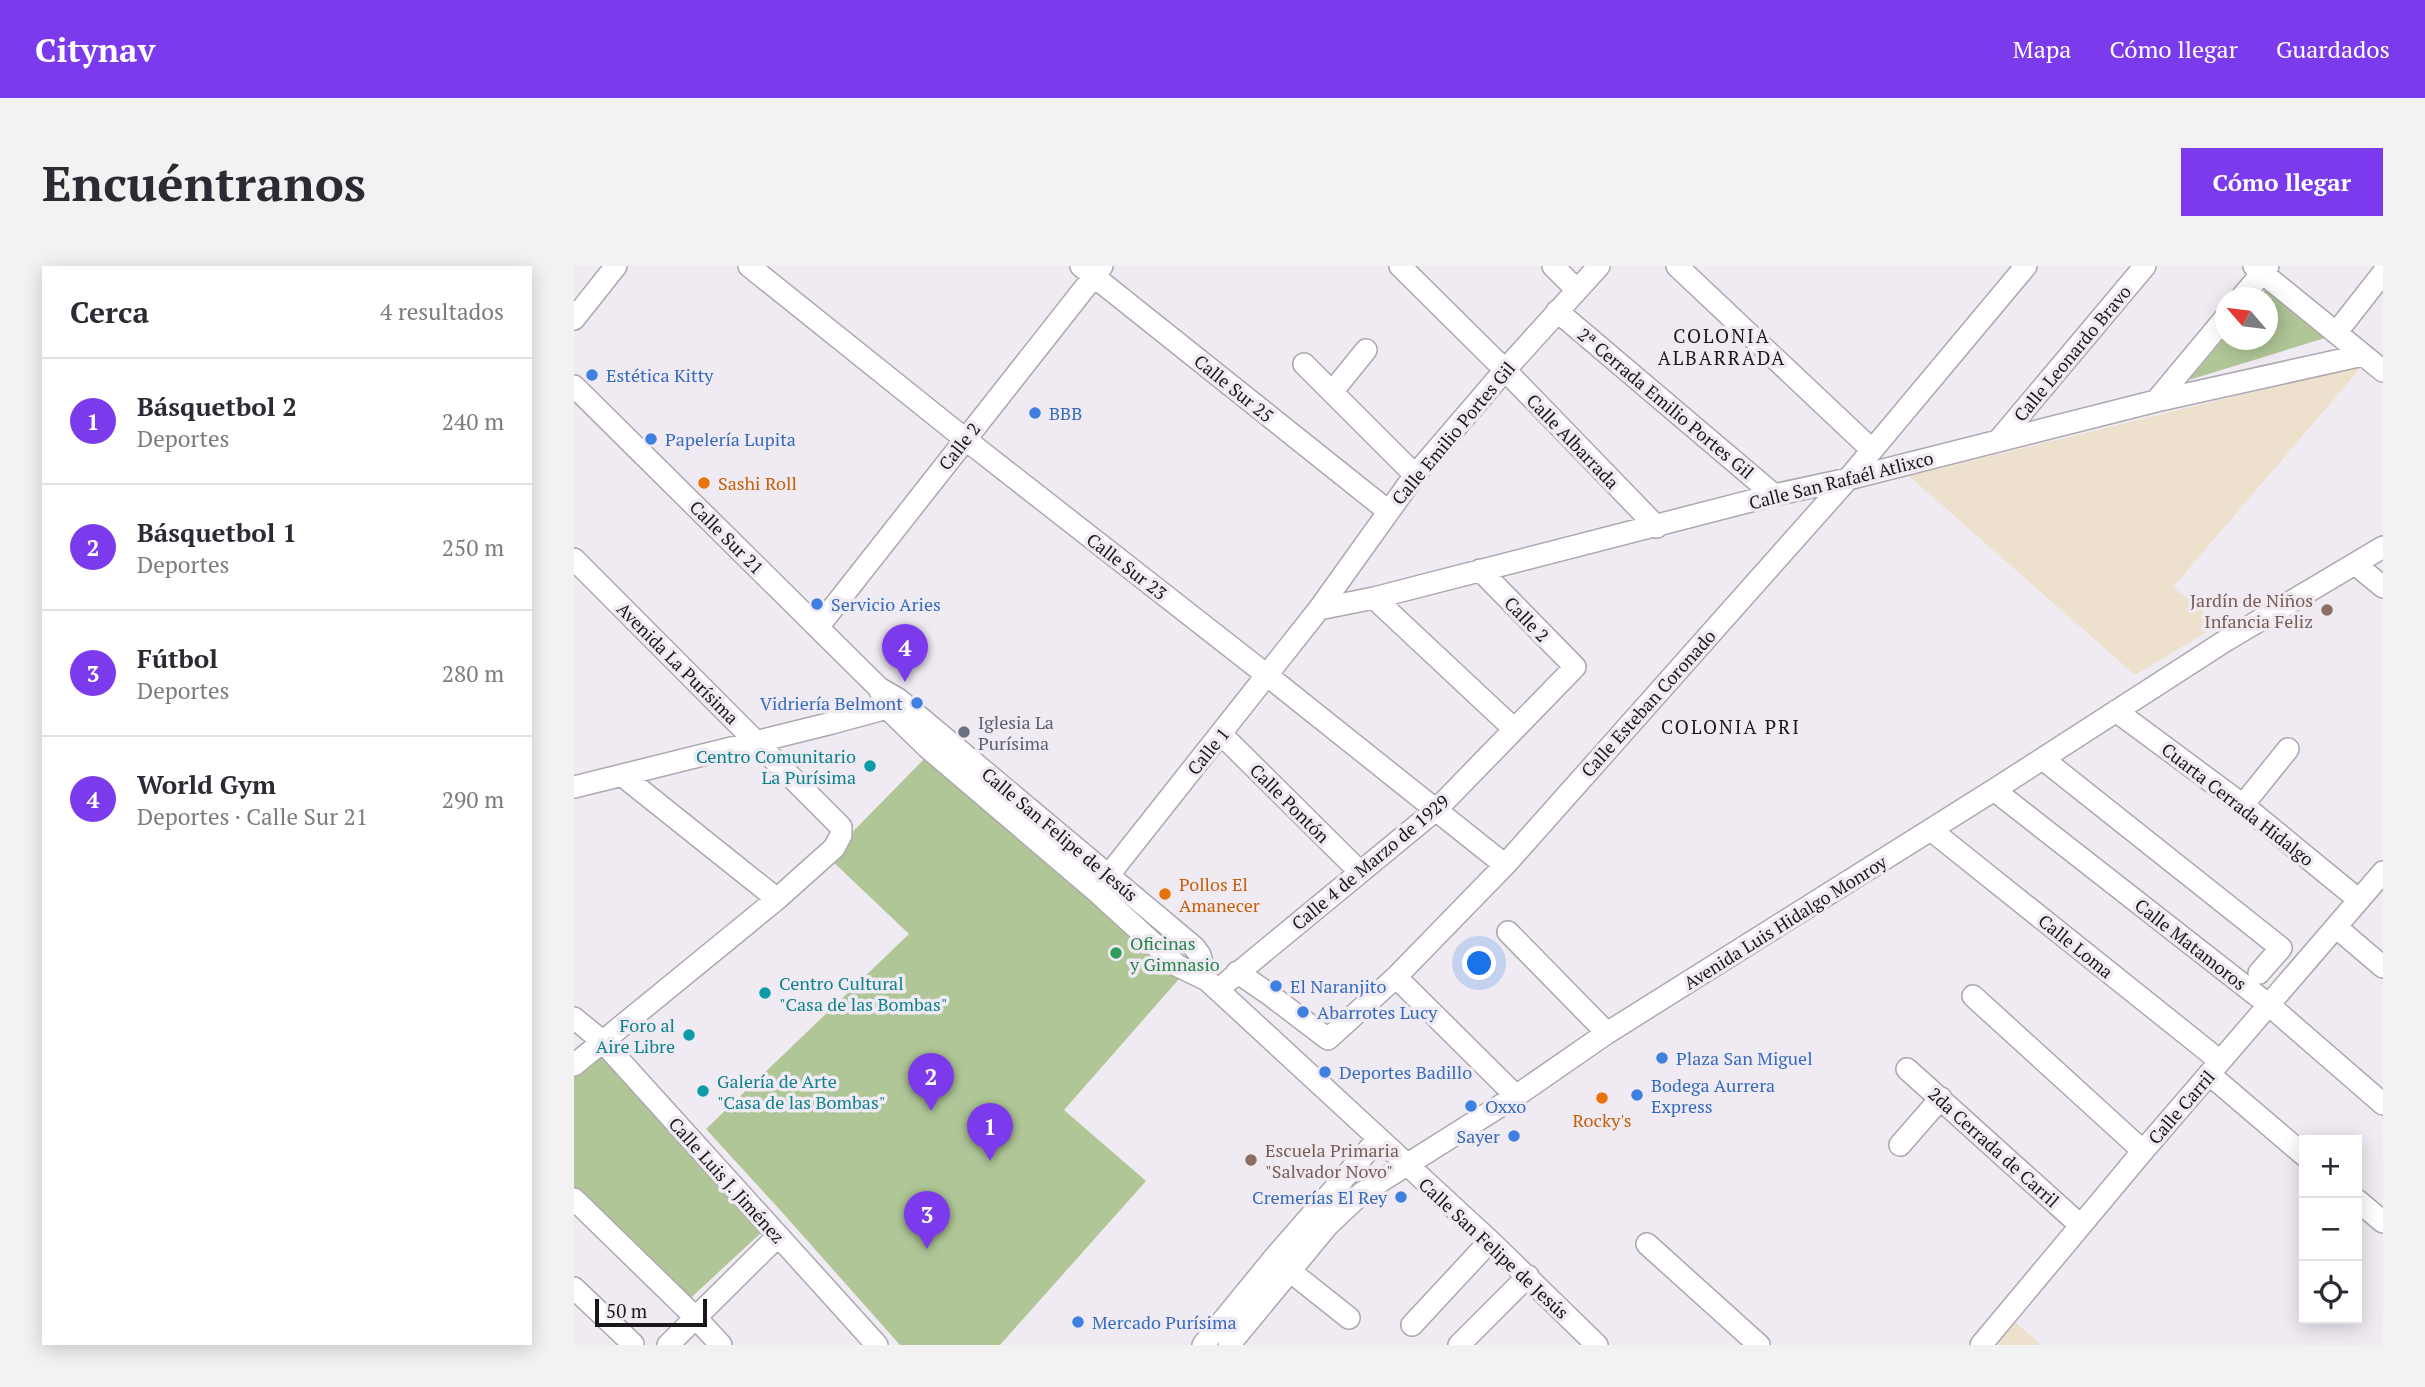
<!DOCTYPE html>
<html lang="es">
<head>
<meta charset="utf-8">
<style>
	:root { --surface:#fff; --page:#f2f2f3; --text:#2b2b33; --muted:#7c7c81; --line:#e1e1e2; --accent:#7c3aed }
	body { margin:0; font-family:"PT Serif",serif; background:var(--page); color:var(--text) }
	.controls { position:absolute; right:21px; bottom:21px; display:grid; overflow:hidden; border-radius:0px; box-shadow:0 4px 18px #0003 }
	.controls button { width:63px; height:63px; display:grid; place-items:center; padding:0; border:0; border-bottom:2px solid var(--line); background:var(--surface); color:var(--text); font:35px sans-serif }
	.compass { position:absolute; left:1641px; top:21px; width:63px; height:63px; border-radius:50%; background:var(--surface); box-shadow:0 4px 18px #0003; rotate:298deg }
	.scale { position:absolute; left:21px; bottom:18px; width:112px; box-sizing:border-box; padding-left:7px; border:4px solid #1a181a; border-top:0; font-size:19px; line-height:24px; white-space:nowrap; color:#1a181a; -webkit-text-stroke:5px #f0eaf2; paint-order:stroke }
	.you { position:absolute; left:906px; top:698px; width:24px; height:24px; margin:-18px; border:5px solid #fff; border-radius:50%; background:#1a73e8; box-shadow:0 0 0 10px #1a73e833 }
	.badge { display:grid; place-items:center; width:46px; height:46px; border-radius:50%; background:var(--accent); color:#fff; font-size:23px; font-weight:700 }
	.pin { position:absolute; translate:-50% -58px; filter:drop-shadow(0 2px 4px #0008) }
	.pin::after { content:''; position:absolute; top:37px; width:24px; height:21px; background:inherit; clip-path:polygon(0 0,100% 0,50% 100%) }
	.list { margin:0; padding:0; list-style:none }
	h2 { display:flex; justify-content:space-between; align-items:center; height:91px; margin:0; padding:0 28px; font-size:30px }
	h2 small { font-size:23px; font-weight:400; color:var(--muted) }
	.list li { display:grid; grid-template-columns:46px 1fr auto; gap:21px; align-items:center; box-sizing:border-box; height:126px; padding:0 28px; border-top:2px solid var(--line) }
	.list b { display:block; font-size:26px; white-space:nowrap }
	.list p { margin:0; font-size:23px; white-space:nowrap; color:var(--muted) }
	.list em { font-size:23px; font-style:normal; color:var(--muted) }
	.icon { flex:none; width:38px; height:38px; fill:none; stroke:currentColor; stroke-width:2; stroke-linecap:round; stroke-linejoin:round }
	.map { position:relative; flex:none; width:1809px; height:1079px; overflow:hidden; border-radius:0px }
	header { display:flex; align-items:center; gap:42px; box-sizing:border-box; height:98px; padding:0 35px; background:var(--accent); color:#fff }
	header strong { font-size:33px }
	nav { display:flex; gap:38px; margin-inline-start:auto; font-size:24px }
	.intro { display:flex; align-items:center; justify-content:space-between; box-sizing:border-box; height:168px; padding:0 42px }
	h1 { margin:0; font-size:49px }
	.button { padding:18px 32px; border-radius:0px; background:var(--accent); color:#fff; font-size:24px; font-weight:700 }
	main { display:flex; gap:42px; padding:0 42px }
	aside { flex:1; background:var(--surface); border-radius:0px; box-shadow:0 4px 18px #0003 }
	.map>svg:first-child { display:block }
	.industrial { fill:#ede1cd }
	.green { fill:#b0c697 }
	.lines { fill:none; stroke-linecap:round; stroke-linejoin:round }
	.minor-casing { stroke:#ada7af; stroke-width:24 }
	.minor { stroke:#fff; stroke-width:21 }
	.shop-dot { fill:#3f7fe0; stroke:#f0eaf2; stroke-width:2.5 }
	.food-dot { fill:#e8710a; stroke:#f0eaf2; stroke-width:2.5 }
	.education-dot { fill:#8d6e63; stroke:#f0eaf2; stroke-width:2.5 }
	.worship-dot { fill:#6b7280; stroke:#f0eaf2; stroke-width:2.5 }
	.culture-dot { fill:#0f9aa8; stroke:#f0eaf2; stroke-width:2.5 }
	.leisure-dot { fill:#2e9e5b; stroke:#f0eaf2; stroke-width:2.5 }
	.labels { text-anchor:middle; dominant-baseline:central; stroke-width:7; stroke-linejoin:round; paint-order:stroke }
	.street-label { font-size:18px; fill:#1a181a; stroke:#f0eaf2 }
	.shop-label { font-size:18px; fill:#366cbe; stroke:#f0eaf2; text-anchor:start }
	.food-label { font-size:18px; fill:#c56008; stroke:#f0eaf2; text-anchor:start }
	.education-label { font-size:18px; fill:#785e54; stroke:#f0eaf2; text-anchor:end }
	.worship-label { font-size:18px; fill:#5b616d; stroke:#f0eaf2; text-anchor:start }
	.culture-label { font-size:18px; fill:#0d838f; stroke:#f0eaf2; text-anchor:end }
	.leisure-label { font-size:18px; fill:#27864d; stroke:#f0eaf2; text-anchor:start }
	.neighbourhood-label { font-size:19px; letter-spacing:2px; fill:#1a181a; stroke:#f0eaf2 }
</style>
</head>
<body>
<header>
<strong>Citynav</strong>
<nav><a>Mapa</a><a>Cómo llegar</a><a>Guardados</a></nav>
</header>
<div class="intro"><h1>Encuéntranos</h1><a class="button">Cómo llegar</a></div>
<main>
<aside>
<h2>Cerca<small>4 resultados</small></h2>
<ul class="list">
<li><span class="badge">1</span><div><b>Básquetbol 2</b><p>Deportes</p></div><em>240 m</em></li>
<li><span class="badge">2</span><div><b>Básquetbol 1</b><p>Deportes</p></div><em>250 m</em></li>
<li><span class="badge">3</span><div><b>Fútbol</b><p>Deportes</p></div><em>280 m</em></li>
<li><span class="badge">4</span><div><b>World Gym</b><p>Deportes · Calle Sur 21</p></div><em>290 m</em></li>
</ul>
</aside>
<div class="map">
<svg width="1809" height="1079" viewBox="0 0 1809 1079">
	<rect width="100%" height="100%" fill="#f0eaf2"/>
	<path class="industrial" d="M 1789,99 L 1599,321 L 1646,358 L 1561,409 L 1335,210 Z
		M 1440,1055 L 1467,1079 L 1419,1079 Z"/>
	<path class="green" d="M 1692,23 L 1751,72 L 1615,114 L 1651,71 L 1652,74 L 1694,74 L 1694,32 L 1685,31 Z
		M 355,488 L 605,713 L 490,844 L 572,915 L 426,1079 L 326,1079 L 207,945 L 132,863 L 335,668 L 254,591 Z
		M 25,787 L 190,964 L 107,1041 L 0,926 L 0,810 Z"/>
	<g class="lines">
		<g class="minor-casing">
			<path id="minor" d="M 175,0 L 391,173 L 694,410 L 931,599
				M 507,0 L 814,245
				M 826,0 L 931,104 L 1083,261
				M 979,0 L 1003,24
				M 1103,0 L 1297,183
				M 1680,0 L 1809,105
				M 1667,32 L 1694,0
				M 983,45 L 1200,229
				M 0,53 L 42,0
				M 1762,67 L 1809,7
				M 730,98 L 841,209
				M 0,120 L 305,422 L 324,433 L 620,681 L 626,689 L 633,714
				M 758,126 L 792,84
				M 1582,135 L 1652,51
				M 1424,175 L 1571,0
				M 0,293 L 267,561 L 267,569 L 260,582 L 203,633 L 0,799
				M 1781,298 L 1809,321
				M 800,332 L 939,462
				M 745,343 L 800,332 L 1200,229 L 1274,213 L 1582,135 L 1789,89
				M 244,361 L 528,0
				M 305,422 L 313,442 L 353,481 L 522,625 L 604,700 L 633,714 L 916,975 L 1023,1079
				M 1542,445 L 1669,539 L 1785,634
				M 647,468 L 786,606
				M 1469,493 L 1707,682 L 1685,707
				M 49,510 L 203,633
				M 0,521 L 258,457 L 313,442 L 324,433
				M 1420,524 L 1695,739 L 1809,838
				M 1669,539 L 1714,483
				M 1357,564 L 1646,795
				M 526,620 L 745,343 L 841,209 L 931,104 L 1025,0
				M 1762,661 L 1809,701
				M 934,666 L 1033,767
				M 663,706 L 695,728 L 754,773 L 822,711 L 931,599 L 1274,213 L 1452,0
				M 822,711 L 942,830
				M 653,716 L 863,543 L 1001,401 L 906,304
				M 1399,730 L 1569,885
				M 0,752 L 28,775 L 303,1079
				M 1333,803 L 1506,959
				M 1635,808 L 1730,889
				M 1326,879 L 1367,832
				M 0,933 L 121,1051 L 147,1079
				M 1783,934 L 1809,956
				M 1073,978 L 1185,1079
				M 716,1005 L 775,1052
				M 0,1022 L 59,1078
				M 838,1059 L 916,975
				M 94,1079 L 203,971
				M 629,1079 L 700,992 L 804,873
				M 655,1079 L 754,959 L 788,927 L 942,830 L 1033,767 L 1420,524 L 1651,375 L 1809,281
				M 885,1079 L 954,1010
				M 1407,1079 L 1569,885 L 1809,606"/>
		</g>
		<use href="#minor" class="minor"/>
	</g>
	<g class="shop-dot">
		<circle cx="18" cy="109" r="7"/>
		<circle cx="461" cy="147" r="7"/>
		<circle cx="77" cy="173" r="7"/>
		<circle cx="243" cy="338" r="7"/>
		<circle cx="343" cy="437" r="7"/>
		<circle cx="702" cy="720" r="7"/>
		<circle cx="729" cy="746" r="7"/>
		<circle cx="1088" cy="792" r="7"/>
		<circle cx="751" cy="806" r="7"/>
		<circle cx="1063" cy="829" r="7"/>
		<circle cx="897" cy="840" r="7"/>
		<circle cx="940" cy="870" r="7"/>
		<circle cx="827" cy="931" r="7"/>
		<circle cx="504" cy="1056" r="7"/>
	</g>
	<g class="food-dot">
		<circle cx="130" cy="217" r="7"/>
		<circle cx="591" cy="628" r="7"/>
		<circle cx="1028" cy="832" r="7"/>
	</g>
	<g class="education-dot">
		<circle cx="1753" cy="344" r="7"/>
		<circle cx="677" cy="894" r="7"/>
	</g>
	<circle class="worship-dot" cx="390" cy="466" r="7"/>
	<g class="culture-dot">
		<circle cx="296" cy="500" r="7"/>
		<circle cx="191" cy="727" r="7"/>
		<circle cx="115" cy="769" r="7"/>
		<circle cx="129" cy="825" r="7"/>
	</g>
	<circle class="leisure-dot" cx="542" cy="687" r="7"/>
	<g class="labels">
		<g class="street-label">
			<text transform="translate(1498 87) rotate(-50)">Calle Leonardo Bravo</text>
			<text transform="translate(660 122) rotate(39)">Calle Sur 25</text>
			<text transform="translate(1092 137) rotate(40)">2ª Cerrada Emilio Portes Gil</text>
			<text transform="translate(879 167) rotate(-50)">Calle Emilio Portes Gil</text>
			<text transform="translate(999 175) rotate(46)">Calle Albarrada</text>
			<text transform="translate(385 180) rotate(-52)">Calle 2</text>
			<text transform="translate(1267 214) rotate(-14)">Calle San Rafaél Atlixco</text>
			<text transform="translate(153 271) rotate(45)">Calle Sur 21</text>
			<text transform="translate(553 300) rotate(38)">Calle Sur 23</text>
			<text transform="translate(953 353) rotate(46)">Calle 2</text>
			<text transform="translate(104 397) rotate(45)">Avenida La Purísima</text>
			<text transform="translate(1074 437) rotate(-48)">Calle Esteban Coronado</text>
			<text transform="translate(634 485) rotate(-51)">Calle 1</text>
			<text transform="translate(716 537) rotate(45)">Calle Pontón</text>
			<text transform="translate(1664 538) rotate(38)">Cuarta Cerrada Hidalgo</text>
			<text transform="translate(486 568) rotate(40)">Calle San Felipe de Jesús</text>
			<text transform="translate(796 596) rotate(-40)">Calle 4 de Marzo de 1929</text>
			<text transform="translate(1211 656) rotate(-32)">Avenida Luis Hidalgo Monroy</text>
			<text transform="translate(1617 678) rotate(38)">Calle Matamoros</text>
			<text transform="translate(1502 680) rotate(39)">Calle Loma</text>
			<text transform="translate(1607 841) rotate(-49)">Calle Carril</text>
			<text transform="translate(1420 881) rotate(42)">2da Cerrada de Carril</text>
			<text transform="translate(153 914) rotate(48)">Calle Luis J. Jiménez</text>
			<text transform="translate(920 982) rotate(43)">Calle San Felipe de Jesús</text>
		</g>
		<g class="shop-label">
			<text x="32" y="109">Estética Kitty</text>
			<text x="475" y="147">BBB</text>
			<text x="91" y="173">Papelería Lupita</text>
			<text x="257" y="338">Servicio Aries</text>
			<text x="329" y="437" text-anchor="end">Vidriería Belmont</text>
			<text x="716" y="720">El Naranjito</text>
			<text x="743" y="746">Abarrotes Lucy</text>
			<text x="1102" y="792">Plaza San Miguel</text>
			<text x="765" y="806">Deportes Badillo</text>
			<text x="1077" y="819">Bodega Aurrera<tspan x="1077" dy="21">Express</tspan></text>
			<text x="911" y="840">Oxxo</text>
			<text x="926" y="870" text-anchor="end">Sayer</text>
			<text x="813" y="931" text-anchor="end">Cremerías El Rey</text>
			<text x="518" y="1056">Mercado Purísima</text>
		</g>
		<g class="food-label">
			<text x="144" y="217">Sashi Roll</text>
			<text x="605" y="618">Pollos El<tspan x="605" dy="21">Amanecer</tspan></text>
			<text x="1028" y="854" text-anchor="middle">Rocky's</text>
		</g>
		<g class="education-label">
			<text x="1739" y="334">Jardín de Niños<tspan x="1739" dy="21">Infancia Feliz</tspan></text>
			<text x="691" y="884" text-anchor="start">Escuela Primaria<tspan x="691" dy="21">"Salvador Novo"</tspan></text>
		</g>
		<g class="worship-label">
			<text x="404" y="456">Iglesia La<tspan x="404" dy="21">Purísima</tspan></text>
		</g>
		<g class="culture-label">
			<text x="282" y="490">Centro Comunitario<tspan x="282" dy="21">La Purísima</tspan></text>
			<text x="205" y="717" text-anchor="start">Centro Cultural<tspan x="205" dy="21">"Casa de las Bombas"</tspan></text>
			<text x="101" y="759">Foro al<tspan x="101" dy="21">Aire Libre</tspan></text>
			<text x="143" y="815" text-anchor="start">Galería de Arte<tspan x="143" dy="21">"Casa de las Bombas"</tspan></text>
		</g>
		<g class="leisure-label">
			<text x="556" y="677">Oficinas<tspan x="556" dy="21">y Gimnasio</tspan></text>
		</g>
		<g class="neighbourhood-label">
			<text x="1148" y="69">COLONIA<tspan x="1148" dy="22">ALBARRADA</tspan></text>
			<text x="1157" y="460">COLONIA PRI</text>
		</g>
	</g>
</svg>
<div class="controls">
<button>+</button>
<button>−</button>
<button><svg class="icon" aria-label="locate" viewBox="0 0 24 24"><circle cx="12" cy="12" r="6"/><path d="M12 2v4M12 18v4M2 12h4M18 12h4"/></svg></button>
</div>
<svg class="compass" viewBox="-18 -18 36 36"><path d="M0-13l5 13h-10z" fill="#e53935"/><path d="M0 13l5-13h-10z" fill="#7c7c81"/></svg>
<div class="scale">50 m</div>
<div class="you"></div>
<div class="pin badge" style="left:416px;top:895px">1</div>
<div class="pin badge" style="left:357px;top:845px">2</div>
<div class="pin badge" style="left:353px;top:983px">3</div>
<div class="pin badge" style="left:331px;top:416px">4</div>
</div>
</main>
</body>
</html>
